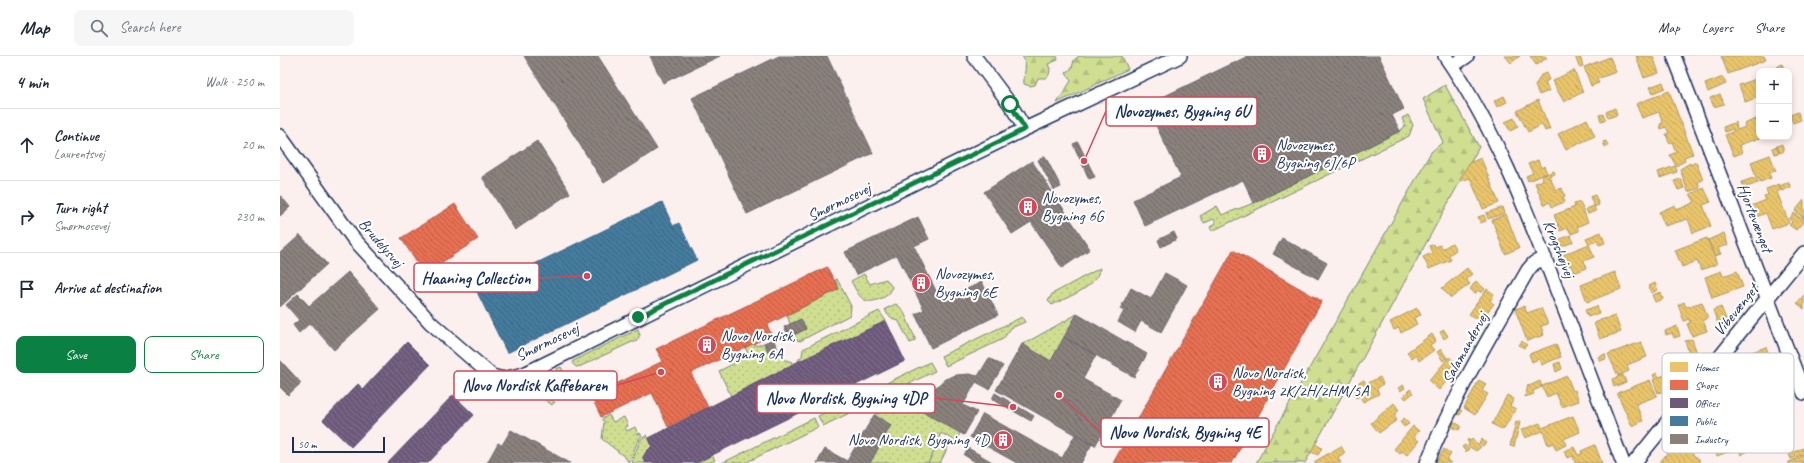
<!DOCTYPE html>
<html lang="en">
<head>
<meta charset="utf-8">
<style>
	:root { --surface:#fff; --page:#f6f6f7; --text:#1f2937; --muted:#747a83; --line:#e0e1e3; --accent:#0b8043 }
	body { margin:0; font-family:Caveat,sans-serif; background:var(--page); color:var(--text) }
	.controls { position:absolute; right:12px; top:12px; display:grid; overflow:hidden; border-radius:8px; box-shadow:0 2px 6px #0003 }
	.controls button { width:36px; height:36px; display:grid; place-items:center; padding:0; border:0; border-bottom:1px solid var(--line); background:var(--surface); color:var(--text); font:20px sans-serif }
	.scale { position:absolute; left:12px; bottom:10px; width:93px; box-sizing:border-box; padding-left:4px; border:2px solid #1b2f5e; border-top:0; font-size:11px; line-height:14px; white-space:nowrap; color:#1b2f5e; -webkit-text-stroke:3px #fff; paint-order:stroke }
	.stop { position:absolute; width:12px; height:12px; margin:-9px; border:3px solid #0b8043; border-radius:50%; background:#fff }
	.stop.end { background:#0b8043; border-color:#fff; box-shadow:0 1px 4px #0008 }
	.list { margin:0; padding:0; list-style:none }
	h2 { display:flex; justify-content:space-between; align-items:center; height:52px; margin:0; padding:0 16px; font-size:17px }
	h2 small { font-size:13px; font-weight:400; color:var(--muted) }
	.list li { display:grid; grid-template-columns:26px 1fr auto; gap:12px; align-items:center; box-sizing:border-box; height:72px; padding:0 16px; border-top:1px solid var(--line) }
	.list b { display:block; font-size:15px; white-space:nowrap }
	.list p { margin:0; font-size:13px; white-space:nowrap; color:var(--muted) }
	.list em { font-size:13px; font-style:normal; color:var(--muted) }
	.actions { display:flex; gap:8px; padding:12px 16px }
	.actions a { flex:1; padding:9px 0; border:1px solid var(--accent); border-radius:8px; text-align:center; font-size:14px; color:var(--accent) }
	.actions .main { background:var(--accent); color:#fff }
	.icon { flex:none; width:22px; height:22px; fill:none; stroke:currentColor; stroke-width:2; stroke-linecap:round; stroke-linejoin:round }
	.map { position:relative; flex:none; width:1524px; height:407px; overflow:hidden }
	header { display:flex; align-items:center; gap:24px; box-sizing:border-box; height:56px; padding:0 20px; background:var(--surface); border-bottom:1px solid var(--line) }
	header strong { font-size:19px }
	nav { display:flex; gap:22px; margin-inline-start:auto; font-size:14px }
	.search { width:280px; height:36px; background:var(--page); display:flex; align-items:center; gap:10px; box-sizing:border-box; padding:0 14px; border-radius:8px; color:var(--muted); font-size:15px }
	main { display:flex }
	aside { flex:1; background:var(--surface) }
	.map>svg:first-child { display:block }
	.grass { fill:url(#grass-dots); stroke:#768678 }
	.forest { fill:url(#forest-firs); stroke:#768678 }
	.pitch { fill:#d0de91; stroke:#768678 }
	.homes { fill:url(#homes-back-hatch); stroke:#ab9766 }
	.shops { fill:url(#shops-back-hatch); stroke:#aa5c55 }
	.offices { fill:url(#offices-back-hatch); stroke:#544c72 }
	.public { fill:url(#public-back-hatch); stroke:#38648a }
	.industry { fill:url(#industry-back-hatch); stroke:#696873 }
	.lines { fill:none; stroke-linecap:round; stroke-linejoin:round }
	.minor-casing { stroke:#1b2f5e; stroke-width:16 }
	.minor { stroke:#fff; stroke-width:13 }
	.route { stroke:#0b8043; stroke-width:5 }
	.labels { text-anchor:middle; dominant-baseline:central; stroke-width:4; stroke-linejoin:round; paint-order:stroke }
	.poi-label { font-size:16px; fill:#1b2f5e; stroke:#fff; text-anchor:start }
	.street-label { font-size:16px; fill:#1b2f5e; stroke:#fff }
	.key { fill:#fff; stroke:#bbc1cf; stroke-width:1 }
	.key-label { font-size:11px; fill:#1b2f5e }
	.leader { fill:none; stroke:#d1495b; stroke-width:1.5 }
	.callout-dot { fill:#d1495b; stroke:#fff; stroke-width:1.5 }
	.callout { fill:#fff; stroke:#d1495b; stroke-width:1.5 }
	.callout-label { font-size:17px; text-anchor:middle; font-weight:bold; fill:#1b2f5e }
</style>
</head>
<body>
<header>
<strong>Map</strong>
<div class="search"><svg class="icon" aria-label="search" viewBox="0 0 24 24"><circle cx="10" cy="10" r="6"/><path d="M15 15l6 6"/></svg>Search here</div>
<nav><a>Map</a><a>Layers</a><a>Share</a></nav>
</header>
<main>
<aside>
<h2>4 min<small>Walk · 250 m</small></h2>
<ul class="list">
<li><svg class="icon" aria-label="ahead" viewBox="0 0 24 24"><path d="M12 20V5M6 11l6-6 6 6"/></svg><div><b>Continue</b><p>Laurentsvej</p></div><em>20 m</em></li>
<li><svg class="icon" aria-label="right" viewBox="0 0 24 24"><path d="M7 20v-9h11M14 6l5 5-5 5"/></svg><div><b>Turn right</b><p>Smørmosevej</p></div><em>230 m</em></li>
<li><svg class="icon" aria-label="arrive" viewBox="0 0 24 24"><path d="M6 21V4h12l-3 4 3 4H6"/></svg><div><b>Arrive at destination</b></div></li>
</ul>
<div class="actions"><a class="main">Save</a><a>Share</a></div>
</aside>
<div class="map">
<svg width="1524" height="407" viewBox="0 0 1524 407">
	<defs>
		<pattern id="grass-dots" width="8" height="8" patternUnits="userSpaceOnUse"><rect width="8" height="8" fill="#d0de91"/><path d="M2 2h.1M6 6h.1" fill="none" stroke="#b2bf7f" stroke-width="1.8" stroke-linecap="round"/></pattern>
		<pattern id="forest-firs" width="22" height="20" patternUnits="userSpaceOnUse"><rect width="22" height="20" fill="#d0de91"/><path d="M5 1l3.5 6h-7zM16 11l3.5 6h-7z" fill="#b2bf7f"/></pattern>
		<pattern id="homes-back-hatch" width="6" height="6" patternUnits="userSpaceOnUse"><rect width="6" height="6" fill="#e9c46a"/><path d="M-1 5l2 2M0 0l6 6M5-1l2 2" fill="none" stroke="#c7a95e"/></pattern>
		<pattern id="shops-back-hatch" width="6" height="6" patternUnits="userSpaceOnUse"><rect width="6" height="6" fill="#e76f51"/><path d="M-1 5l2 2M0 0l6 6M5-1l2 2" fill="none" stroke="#ba5c46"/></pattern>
		<pattern id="offices-back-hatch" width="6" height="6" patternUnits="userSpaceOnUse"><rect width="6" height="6" fill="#6d597a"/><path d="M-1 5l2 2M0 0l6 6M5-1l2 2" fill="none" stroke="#80738f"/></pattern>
		<pattern id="public-back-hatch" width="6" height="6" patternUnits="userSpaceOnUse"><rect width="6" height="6" fill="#457b9d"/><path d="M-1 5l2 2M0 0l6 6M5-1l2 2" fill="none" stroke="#396583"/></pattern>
		<pattern id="industry-back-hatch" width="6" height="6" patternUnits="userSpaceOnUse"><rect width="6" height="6" fill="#8a817c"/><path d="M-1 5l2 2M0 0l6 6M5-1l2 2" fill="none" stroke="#706a69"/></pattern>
	</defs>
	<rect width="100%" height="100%" fill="#fcf0ee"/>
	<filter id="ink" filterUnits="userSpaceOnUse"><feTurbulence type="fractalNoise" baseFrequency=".025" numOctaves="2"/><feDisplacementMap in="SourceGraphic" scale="8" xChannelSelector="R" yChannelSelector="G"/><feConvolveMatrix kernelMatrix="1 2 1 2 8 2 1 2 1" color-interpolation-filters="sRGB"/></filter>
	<g filter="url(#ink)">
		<path class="grass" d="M 1128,59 L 1133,69 L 1129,80 L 932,175 L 930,171 L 936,167 L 934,163 L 924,167 L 920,160 L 937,150 L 942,159 L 974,147 L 1120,75 L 1125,70 L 1122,62 Z
			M 820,212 C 817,232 787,241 772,249 L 768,245 L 772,238 Z
			M 584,218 L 590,228 L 606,223 L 612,231 C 611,237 607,240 602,242 C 583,251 579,240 571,225 Z
			M 557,223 L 571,250 L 570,259 L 520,285 L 511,282 L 510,281 L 526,273 L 521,263 L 510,268 L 507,259 L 559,233 L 555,224 Z
			M 616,248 L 623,254 L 635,282 L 635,285 L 630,287 L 618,264 L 616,265 L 607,258 L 605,253 Z
			M 599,255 L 606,265 L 519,306 L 518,304 L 522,300 L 523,293 Z
			M 797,258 L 771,305 L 742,288 L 749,285 Z
			M 742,261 L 745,266 L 731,272 L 723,283 L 666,310 L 661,300 Z
			M 358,273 L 360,279 L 356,286 L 352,286 L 301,310 L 296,311 L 293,308 L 293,305 Z
			M 474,287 L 476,290 L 484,287 L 490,299 L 499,295 L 503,303 L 512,306 L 512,309 L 451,340 L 439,315 L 469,300 L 465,291 Z
			M 650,306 L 655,315 L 543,370 L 538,360 Z
			M 281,311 L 290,326 L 277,343 L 259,333 L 256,326 L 277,316 L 276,313 Z
			M 251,333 L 275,346 L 272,349 Z
			M 626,343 L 630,349 L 680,377 L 676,385 L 661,377 L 658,384 L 669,390 L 666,395 L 657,391 L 648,407 L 590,407 L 611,369 L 594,359 Z
			M 329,359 L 333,366 L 344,361 L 348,370 L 345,371 L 347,375 L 355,371 L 358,378 L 360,377 L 362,380 C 354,387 355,398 348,406 L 346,402 L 322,383 L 324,366 L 322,363 Z
			M 534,362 L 538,371 L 465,407 L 442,407 Z
			M 367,379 L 372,390 L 366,396 L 363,401 L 365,407 L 353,407 L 352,406 L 360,384 Z
			M 432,399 L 435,404 L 429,407 L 416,407 Z"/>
		<path class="forest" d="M 742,0 L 777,0 L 778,4 L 768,8 L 770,13 L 769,19 L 766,22 L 758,22 L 755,29 L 750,30 L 744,28 C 743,17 749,9 742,0 Z
			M 799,0 L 842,0 L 848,13 L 777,47 L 791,25 L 786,17 L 792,12 L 794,4 Z
			M 1165,29 L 1199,91 L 1025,407 L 976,407 L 1151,96 L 1163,86 L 1143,43 Z"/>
		<path class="pitch" d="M 657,390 L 666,395 L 660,407 L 648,407 Z"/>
		<path class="homes" d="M 1225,0 L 1240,0 L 1231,7 Z
			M 1250,0 L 1265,0 L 1267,2 L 1256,9 Z
			M 1295,0 L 1300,0 L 1303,10 L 1299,11 Z
			M 1356,0 L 1373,0 L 1379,17 L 1364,22 Z
			M 1441,0 L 1484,0 L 1486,4 L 1448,18 Z
			M 1330,1 L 1336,16 L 1317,23 L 1319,27 L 1311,30 L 1304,11 Z
			M 1502,8 L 1505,15 L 1498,15 L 1497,11 Z
			M 1294,14 L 1303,36 L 1284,46 L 1272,25 Z
			M 1266,17 L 1269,24 L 1265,26 L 1269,35 L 1259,39 L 1255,30 L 1261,19 Z
			M 1443,21 L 1446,28 L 1428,36 L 1425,28 Z
			M 1479,22 L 1479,41 L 1465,46 L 1459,29 Z
			M 1383,26 L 1385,32 L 1373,37 L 1370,31 Z
			M 1389,35 L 1413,98 L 1404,101 L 1405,105 L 1396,110 L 1390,99 L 1396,96 L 1392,86 L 1389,87 L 1386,78 L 1389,77 L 1386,71 L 1381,73 L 1380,68 L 1383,67 L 1379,56 L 1362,62 L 1356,48 Z
			M 1440,38 L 1444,48 L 1434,51 L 1430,42 Z
			M 1224,40 L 1227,46 L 1217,51 L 1214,45 Z
			M 1258,44 L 1270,73 L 1265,75 L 1262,69 L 1248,76 L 1237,55 Z
			M 1335,52 L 1337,59 L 1328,62 L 1326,56 Z
			M 1518,56 L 1521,64 L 1513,67 L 1510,59 Z
			M 1323,58 L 1326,64 L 1321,65 L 1319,59 Z
			M 1234,62 L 1238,71 L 1230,75 L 1225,66 Z
			M 1307,63 L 1315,80 L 1286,94 L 1278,78 Z
			M 1476,63 L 1479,72 L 1479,81 L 1483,81 L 1459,89 L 1462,97 L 1454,100 L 1445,79 L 1454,75 L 1453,73 L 1445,76 L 1443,71 L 1456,66 L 1457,74 L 1465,71 L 1464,68 Z
			M 1326,85 L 1328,90 L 1325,91 L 1323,86 Z
			M 1502,88 L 1504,95 L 1500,97 L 1497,90 Z
			M 1497,90 L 1499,97 L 1494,98 L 1492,92 Z
			M 1490,99 L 1496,115 L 1489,117 L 1491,122 L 1480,126 L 1479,121 L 1477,122 L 1478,127 L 1464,132 L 1462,126 L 1476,121 L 1471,106 Z
			M 1201,102 L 1219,147 L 1203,153 L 1190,122 L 1181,125 L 1180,123 L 1189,107 Z
			M 1258,104 L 1261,112 L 1264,110 L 1267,117 L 1248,125 L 1246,120 L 1253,117 L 1248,108 Z
			M 1416,106 L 1423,124 L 1418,126 L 1420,132 L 1408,136 L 1400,113 L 1410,107 L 1410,109 Z
			M 1395,110 L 1397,116 L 1380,122 L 1378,116 Z
			M 1274,115 L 1275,118 L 1269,120 L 1276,134 L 1282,132 L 1285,140 L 1283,141 L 1285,146 L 1272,151 L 1270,146 L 1264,149 L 1255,127 L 1263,124 L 1262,120 Z
			M 1401,123 L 1404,132 L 1398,134 L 1394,125 Z
			M 1508,126 L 1511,131 L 1502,135 L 1500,130 Z
			M 1499,128 L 1501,134 L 1497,136 L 1509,167 L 1492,173 L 1486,157 L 1476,161 L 1471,150 L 1486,144 L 1484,140 L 1488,139 L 1486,133 Z
			M 1424,132 L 1431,146 L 1423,149 L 1431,170 L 1413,177 L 1408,163 L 1385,170 L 1379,156 L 1395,149 L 1397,154 L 1415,146 L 1410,138 Z
			M 1315,139 L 1319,149 L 1314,151 L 1316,155 L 1308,158 L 1306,153 L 1314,150 L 1310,141 Z
			M 1524,144 L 1524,163 L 1515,155 Z
			M 1300,146 L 1308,166 L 1297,171 L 1299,175 L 1291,178 L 1288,172 L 1280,175 L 1274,159 L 1295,151 L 1294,148 Z
			M 1223,151 L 1225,157 L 1208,163 L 1206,157 Z
			M 1514,157 L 1524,165 L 1516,174 L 1509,169 L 1512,166 L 1509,163 Z
			M 1226,158 L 1239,192 L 1225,198 L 1212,164 Z
			M 1204,159 L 1206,165 L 1200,167 L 1198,161 Z
			M 1321,176 L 1325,187 L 1319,189 L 1317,185 L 1309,188 L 1314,201 L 1304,205 L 1307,212 L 1294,217 L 1291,209 L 1286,211 L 1282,199 L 1309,188 L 1306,182 Z
			M 1444,177 L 1448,189 L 1438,192 L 1441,198 L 1435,200 L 1428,184 Z
			M 1291,179 L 1293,186 L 1281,191 L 1278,184 Z
			M 1427,182 L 1437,208 L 1421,214 L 1417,205 L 1402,211 L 1395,194 Z
			M 1172,187 L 1176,194 L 1169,199 L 1171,204 L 1149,213 L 1143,201 L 1152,197 L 1149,190 L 1154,188 L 1155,191 L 1160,189 L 1162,193 Z
			M 1187,212 L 1192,218 L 1186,223 L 1190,228 L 1171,242 L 1162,232 Z
			M 1441,215 L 1443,220 L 1457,215 L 1463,231 L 1432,242 L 1425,221 Z
			M 1335,216 L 1341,233 L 1307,246 L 1301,229 Z
			M 1196,225 L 1205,233 L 1201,237 L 1198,234 L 1195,238 L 1190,233 Z
			M 1375,227 L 1378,234 L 1371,237 L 1369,230 Z
			M 1207,233 L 1214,238 L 1210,245 L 1214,248 L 1200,265 L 1197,262 L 1199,260 L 1196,263 L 1189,258 Z
			M 1381,236 L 1383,243 L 1375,246 L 1372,239 Z
			M 1524,239 L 1524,253 L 1517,247 Z
			M 1404,246 L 1406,251 L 1422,246 L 1428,262 L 1423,264 L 1427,275 L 1412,280 L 1407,268 L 1410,267 L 1409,263 L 1404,265 L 1398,249 Z
			M 1244,250 L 1247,257 L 1261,252 L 1268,268 L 1261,270 L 1264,279 L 1247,285 L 1235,253 Z
			M 1317,250 L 1319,257 L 1308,261 L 1305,254 Z
			M 1441,251 L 1447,265 L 1438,268 L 1433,254 Z
			M 1137,252 L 1141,259 L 1134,262 L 1137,268 L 1121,277 L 1119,272 L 1114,274 L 1110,266 Z
			M 1335,260 L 1341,276 L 1320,283 L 1314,267 L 1320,265 L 1320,264 Z
			M 1397,270 L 1400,280 L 1394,282 L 1392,277 L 1386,279 L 1385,275 Z
			M 1164,274 L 1168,280 L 1164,283 L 1160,276 Z
			M 1152,278 L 1156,285 L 1150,289 L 1154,294 L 1139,305 L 1136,299 L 1132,302 L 1127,296 Z
			M 1412,283 L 1417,297 L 1410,300 L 1405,285 Z
			M 1242,285 L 1247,289 L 1244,292 L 1239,289 Z
			M 1361,286 L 1367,301 L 1347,309 L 1349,315 L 1338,320 L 1328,298 Z
			M 1276,288 L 1281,301 L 1261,309 L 1259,303 L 1252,306 L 1249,298 Z
			M 1486,291 L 1496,316 L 1477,323 L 1471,306 L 1472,305 L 1469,297 Z
			M 1161,293 L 1167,302 L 1163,305 L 1157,296 Z
			M 1325,298 L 1326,303 L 1320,305 L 1318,301 Z
			M 1169,301 L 1175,306 L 1170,312 L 1175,316 L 1159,334 L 1149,325 Z
			M 1280,306 L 1282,313 L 1276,316 L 1274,308 Z
			M 1377,317 L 1379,321 L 1385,319 L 1390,333 L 1378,337 L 1373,324 L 1375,323 L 1373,319 Z
			M 1343,319 L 1346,326 L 1334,331 L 1332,323 Z
			M 1287,320 L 1293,335 L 1295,334 L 1299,345 L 1282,351 L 1276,337 L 1267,341 L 1262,330 Z
			M 1100,321 L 1103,328 L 1097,333 L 1099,338 L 1083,346 L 1080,340 L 1076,342 L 1073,335 L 1079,332 L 1077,328 L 1084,324 L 1086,328 Z
			M 1199,324 L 1206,328 L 1202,335 L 1208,338 L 1195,359 L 1184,352 Z
			M 1370,324 L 1377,340 L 1356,348 L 1363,365 L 1352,370 L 1337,337 Z
			M 1260,325 L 1262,331 L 1253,335 L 1254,338 L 1245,341 L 1248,329 L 1249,330 Z
			M 1123,329 L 1125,332 L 1120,335 L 1118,332 Z
			M 1130,333 L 1133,337 L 1126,343 L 1123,340 Z
			M 1227,339 L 1234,343 L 1230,350 L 1236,353 L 1223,374 L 1212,368 Z
			M 1114,347 L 1119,354 L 1114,360 L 1117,364 L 1099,377 L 1091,367 Z
			M 1178,354 L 1182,355 L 1180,359 L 1176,358 Z
			M 1293,360 L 1300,376 L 1284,383 L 1286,389 L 1276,394 L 1273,387 L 1268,389 L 1263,375 L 1245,382 L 1241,374 L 1260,367 L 1262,372 Z
			M 1124,362 L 1129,368 L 1124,371 L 1120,366 Z
			M 1440,363 L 1453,394 L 1437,400 L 1425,369 Z
			M 1236,365 L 1240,366 L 1234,391 L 1230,390 Z
			M 1174,366 L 1181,370 L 1179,374 L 1172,371 Z
			M 1133,370 L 1139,375 L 1134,381 L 1139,385 L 1127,399 L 1122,395 L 1120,398 L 1114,393 Z
			M 1469,375 L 1471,381 L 1463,384 L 1468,395 L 1461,399 L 1454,382 Z
			M 1188,383 L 1190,385 L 1192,383 L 1201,391 L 1196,395 L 1188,390 L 1189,387 L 1187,385 Z
			M 1202,383 L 1206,387 L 1203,390 L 1199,387 Z
			M 1397,386 L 1420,404 L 1418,407 L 1379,407 Z
			M 1035,388 L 1042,392 L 1038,399 L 1031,396 Z
			M 1185,389 L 1189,393 L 1186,396 L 1182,391 Z
			M 1315,389 L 1322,407 L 1295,407 L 1293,400 L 1287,402 L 1284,395 L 1294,391 L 1298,399 L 1302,398 L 1301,395 Z
			M 1061,390 L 1065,397 L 1058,401 L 1061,407 L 1035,407 L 1034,406 Z
			M 1524,392 L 1524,407 L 1507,407 L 1522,400 L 1521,399 L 1511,403 L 1509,398 Z
			M 1164,393 L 1171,398 L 1167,404 L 1171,407 L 1156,407 Z"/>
		<path class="shops" d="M 175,148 L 198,183 L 144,218 L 121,182 Z
			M 953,194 L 1042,245 L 952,407 L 833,407 Z
			M 547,211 L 559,233 L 487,269 L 492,279 L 411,317 L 428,351 L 388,371 L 372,337 L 321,361 L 311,340 L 383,305 L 376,293 Z"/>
		<path class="offices" d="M 606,265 L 625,305 L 416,407 L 365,407 L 363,401 L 366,396 L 372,390 L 369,382 L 515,307 Z
			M 127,286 L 150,309 L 71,391 L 43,364 L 78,328 L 83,333 Z
			M 173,339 L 194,359 L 148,407 L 108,407 Z"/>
		<path class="public" d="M 382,146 L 393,170 L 399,167 L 417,204 L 227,297 L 197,236 Z"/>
		<path class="industry" d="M 244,0 L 318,0 L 377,93 L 324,127 Z
			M 370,0 L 440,0 L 383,27 Z
			M 499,0 L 547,0 L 593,97 L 467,158 L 412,42 Z
			M 968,0 L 1099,0 L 1124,53 L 1112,59 L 1120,75 L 974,147 L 963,124 L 865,170 L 853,144 L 901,121 L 866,49 Z
			M 257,85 L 290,137 L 235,174 L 202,121 Z
			M 798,86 L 815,121 L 809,123 L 793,88 Z
			M 765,100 L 781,131 L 774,134 L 758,104 Z
			M 752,105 L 810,193 L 782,212 L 751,166 L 732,178 L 704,136 Z
			M 0,139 L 10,151 L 0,160 Z
			M 638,161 L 649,183 L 634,190 L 661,245 L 702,226 L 718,259 L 651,292 L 635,258 L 644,254 L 617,199 L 576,219 L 565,196 Z
			M 894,176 L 897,183 L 881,191 L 878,184 Z
			M 20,179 L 47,208 L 0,251 L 0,197 Z
			M 1002,182 L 1047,207 L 1038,223 L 993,198 Z
			M 68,216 L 100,253 L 54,294 L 30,267 L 19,277 L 13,269 L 19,264 L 6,249 L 18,238 L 29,250 Z
			M 885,217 L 907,229 L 881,276 L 861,265 L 855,276 L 838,266 L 844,255 L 840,253 L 851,232 L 871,243 Z
			M 797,258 L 867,298 L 854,321 L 784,281 Z
			M 521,263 L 526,273 L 509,281 L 504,271 Z
			M 784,281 L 816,299 L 803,323 L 841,344 L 815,390 L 716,334 L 742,288 L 771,305 Z
			M 493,283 L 499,295 L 490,299 L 484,287 Z
			M 709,302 L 723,310 L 709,333 L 696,326 L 683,349 L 697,356 L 684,379 L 638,353 L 651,330 L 655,332 L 665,323 L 676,319 L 689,318 L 698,320 Z
			M 0,304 L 21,327 L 8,339 L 0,331 Z
			M 715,337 L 754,360 L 751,365 L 712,343 Z
			M 703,358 L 782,402 L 795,379 L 812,388 L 801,407 L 737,407 L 690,381 Z
			M 594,359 L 611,369 L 590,407 L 537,407 L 545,393 L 567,405 Z
			M 231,374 L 290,407 L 207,407 L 218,387 L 222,389 Z
			M 688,392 L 714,407 L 697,407 L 684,399 Z"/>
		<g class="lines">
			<g class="minor-casing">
				<path id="minor" d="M 694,0 L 730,48 L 745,73
					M 1165,0 C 1214,71 1246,152 1276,232 C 1299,290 1321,349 1343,407
					M 1394,0 L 1524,337
					M 1172,10 L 1187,0
					M 0,80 L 73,182 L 151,267 L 212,320 L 223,323 L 244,318 L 745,73 L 900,0
					M 1147,407 C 1174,339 1212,277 1248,214 L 1254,207 L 1265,202
					M 1354,407 L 1524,197"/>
			</g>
			<use href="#minor" class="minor"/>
		</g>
	</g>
	<g class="lines" filter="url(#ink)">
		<path class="route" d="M 358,261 L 745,73 L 730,48"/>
	</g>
	<defs>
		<g id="building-disc" transform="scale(1)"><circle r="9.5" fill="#d1495b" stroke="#fff"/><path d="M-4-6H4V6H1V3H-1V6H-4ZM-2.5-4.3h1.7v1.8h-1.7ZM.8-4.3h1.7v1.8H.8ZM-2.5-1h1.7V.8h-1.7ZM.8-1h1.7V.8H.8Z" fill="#fff"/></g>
	</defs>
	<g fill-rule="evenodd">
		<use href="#building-disc" x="982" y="98"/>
		<use href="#building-disc" x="748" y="151"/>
		<use href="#building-disc" x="641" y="227"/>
		<use href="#building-disc" x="427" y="289"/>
		<use href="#building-disc" x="938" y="326"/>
		<use href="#building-disc" x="723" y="384"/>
	</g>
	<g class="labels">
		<g class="poi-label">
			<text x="996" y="89">Novozymes,<tspan x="996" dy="18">Bygning 6J/6P</tspan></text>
			<text x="762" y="142">Novozymes,<tspan x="762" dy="18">Bygning 6G</tspan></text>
			<text x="655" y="218">Novozymes,<tspan x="655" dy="18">Bygning 6E</tspan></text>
			<text x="441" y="280">Novo Nordisk,<tspan x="441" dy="18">Bygning 6A</tspan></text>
			<text x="952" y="317">Novo Nordisk,<tspan x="952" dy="18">Bygning 2K/2H/2HM/5A</tspan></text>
			<text x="709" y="384" text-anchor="end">Novo Nordisk, Bygning 4D</text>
		</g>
		<g class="street-label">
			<text transform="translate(559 146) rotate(-26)">Smørmosevej</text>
			<text transform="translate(1475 162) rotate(69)">Hjortevænget</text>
			<text transform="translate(101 187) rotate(49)">Brudelysvej</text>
			<text transform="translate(1279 193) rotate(68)">Krogshøjvej</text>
			<text transform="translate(1456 254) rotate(-51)">Vibevænget</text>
			<text transform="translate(267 286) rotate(-26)">Smørmosevej</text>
			<text transform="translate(1185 292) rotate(-61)">Salamandervej</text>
		</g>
	</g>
	<rect x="1382" y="297" width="132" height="100" rx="6" class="key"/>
	<rect x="1390" y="306" width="18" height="10" fill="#e9c46a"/>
	<rect x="1390" y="324" width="18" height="10" fill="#e76f51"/>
	<rect x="1390" y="342" width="18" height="10" fill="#6d597a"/>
	<rect x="1390" y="360" width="18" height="10" fill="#457b9d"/>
	<rect x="1390" y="378" width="18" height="10" fill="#8a817c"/>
	<g class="key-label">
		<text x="1415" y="315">Homes</text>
		<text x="1415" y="333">Shops</text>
		<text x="1415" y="351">Offices</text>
		<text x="1415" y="369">Public</text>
		<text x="1415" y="387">Industry</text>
	</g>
	<path class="leader" d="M804 105L826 55M307 220L259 222M381 316L337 329M733 351L655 342M779 339L821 376"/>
	<g class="callout-dot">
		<circle cx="804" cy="105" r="4"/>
		<circle cx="307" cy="220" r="4"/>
		<circle cx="381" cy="316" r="4"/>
		<circle cx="733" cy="351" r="4"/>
		<circle cx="779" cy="339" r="4"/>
	</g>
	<g class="callout">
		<rect x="826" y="41" width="151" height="29" rx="4"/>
		<rect x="134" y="207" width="125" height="29" rx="4"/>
		<rect x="174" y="315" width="163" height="29" rx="4"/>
		<rect x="477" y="328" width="178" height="29" rx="4"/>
		<rect x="821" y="362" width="168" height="29" rx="4"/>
	</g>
	<g class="callout-label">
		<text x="902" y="61">Novozymes, Bygning 6U</text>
		<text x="196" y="228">Haaning Collection</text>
		<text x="255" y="335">Novo Nordisk Kaffebaren</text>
		<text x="566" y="348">Novo Nordisk, Bygning 4DP</text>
		<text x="905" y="382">Novo Nordisk, Bygning 4E</text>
	</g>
</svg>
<div class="controls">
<button>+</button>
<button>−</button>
</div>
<div class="scale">50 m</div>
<div class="stop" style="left:730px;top:48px"></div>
<div class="stop end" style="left:358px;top:261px"></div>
</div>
</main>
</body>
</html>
